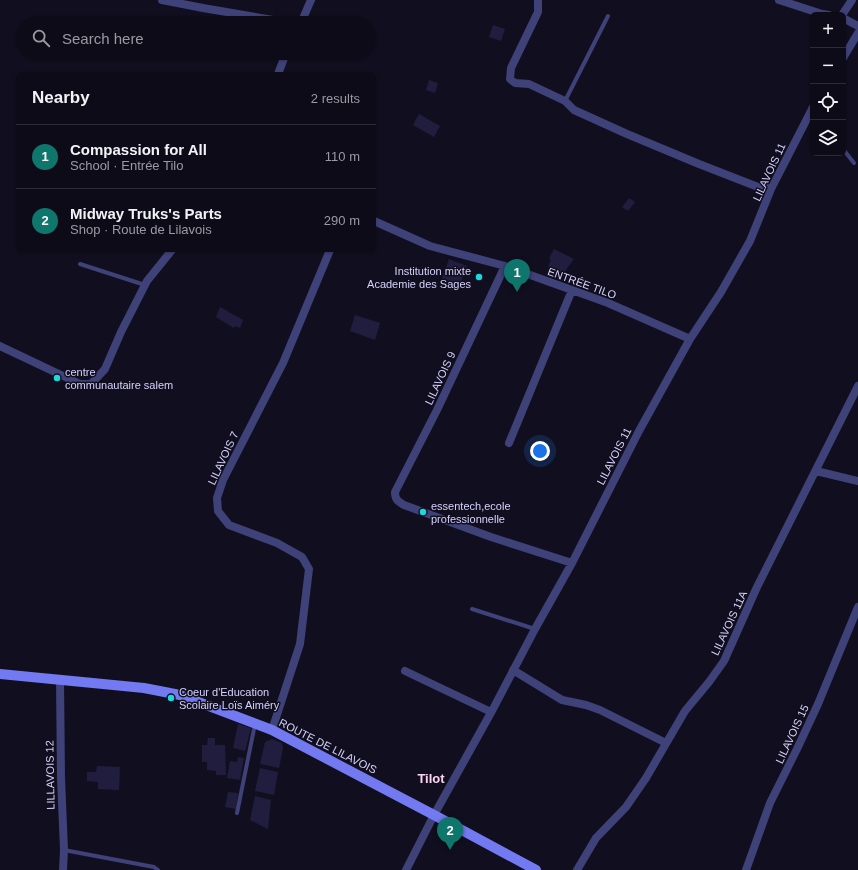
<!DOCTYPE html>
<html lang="en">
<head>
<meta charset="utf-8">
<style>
	:root { --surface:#0d0b17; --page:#1b1924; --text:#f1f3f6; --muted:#9a9ba1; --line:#2d2b36; --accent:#0f766e }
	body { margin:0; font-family:Helvetica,sans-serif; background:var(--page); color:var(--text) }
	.controls { position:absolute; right:12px; top:12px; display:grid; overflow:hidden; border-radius:6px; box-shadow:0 1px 3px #0004 }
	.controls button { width:36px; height:36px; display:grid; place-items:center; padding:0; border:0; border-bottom:1px solid var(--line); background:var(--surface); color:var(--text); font:20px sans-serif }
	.you { position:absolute; left:540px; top:451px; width:14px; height:14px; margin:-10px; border:3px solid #fff; border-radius:50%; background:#1a73e8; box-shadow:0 0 0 6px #1a73e833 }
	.badge { display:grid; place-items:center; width:26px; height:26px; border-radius:50%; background:var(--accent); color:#fff; font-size:13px; font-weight:700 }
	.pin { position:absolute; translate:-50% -33px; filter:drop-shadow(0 1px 2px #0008) }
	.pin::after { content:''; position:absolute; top:21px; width:14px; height:12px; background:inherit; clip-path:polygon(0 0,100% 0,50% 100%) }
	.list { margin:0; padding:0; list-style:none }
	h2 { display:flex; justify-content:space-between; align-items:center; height:52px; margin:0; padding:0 16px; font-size:17px }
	h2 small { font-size:13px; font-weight:400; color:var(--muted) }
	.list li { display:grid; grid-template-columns:26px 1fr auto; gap:12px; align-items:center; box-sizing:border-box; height:64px; padding:0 16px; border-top:1px solid var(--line) }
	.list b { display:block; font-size:15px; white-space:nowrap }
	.list p { margin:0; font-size:13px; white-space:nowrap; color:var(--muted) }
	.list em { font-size:13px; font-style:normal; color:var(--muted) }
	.icon { flex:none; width:22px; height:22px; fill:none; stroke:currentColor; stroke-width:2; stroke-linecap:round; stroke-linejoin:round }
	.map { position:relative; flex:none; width:858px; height:870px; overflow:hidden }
	.search { position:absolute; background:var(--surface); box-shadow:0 1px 3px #0004; left:16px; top:16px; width:360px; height:44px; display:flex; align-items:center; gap:10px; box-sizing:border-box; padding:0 14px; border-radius:22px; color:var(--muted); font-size:15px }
	.panel { position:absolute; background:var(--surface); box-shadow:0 1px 3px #0004; left:16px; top:72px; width:360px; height:180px; border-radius:6px }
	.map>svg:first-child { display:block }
	.building { fill:#211d3e }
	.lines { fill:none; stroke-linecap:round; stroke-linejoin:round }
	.lane { stroke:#3f4179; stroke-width:4 }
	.street { stroke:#3f4179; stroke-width:8 }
	.secondary { stroke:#7379f0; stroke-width:10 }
	.poi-dot { fill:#19d9df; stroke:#110f1f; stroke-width:1.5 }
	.labels { text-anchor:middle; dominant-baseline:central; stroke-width:3; stroke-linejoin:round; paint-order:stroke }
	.street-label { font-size:11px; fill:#d4d2fa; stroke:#110f1f }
	.poi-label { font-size:11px; fill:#d4d2fa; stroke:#110f1f; text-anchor:start }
	.quarter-label { font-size:13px; font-weight:bold; fill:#fad4ef; stroke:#110f1f }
</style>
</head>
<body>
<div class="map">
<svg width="858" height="870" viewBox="0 0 858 870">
	<rect width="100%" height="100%" fill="#110f1f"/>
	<path class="building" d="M 493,25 L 505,29 L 501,41 L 489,37 Z
		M 429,80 L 438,83 L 435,93 L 426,90 Z
		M 419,114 L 440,126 L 434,137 L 413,125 Z
		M 629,198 L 635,202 L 628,211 L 622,207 Z
		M 554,249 L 574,259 L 560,278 L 554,275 L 555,272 L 548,267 L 551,260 L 549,258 Z
		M 449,259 L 467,266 L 457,292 L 439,286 Z
		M 220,307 L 243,320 L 240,328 L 235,326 L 234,328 L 216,317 Z
		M 355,315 L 380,323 L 375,340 L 350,331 Z
		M 238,724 L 251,728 L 245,751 L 233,748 Z
		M 208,738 L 215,738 L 215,745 L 225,745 L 226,775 L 216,775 L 216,771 L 207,770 L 207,762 L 202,762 L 202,745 L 207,745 Z
		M 272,739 L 282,743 L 283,748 L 279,768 L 260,764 L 265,742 Z
		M 238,757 L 244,758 L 240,780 L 227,778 L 230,761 L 237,762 Z
		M 97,766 L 120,767 L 119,790 L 98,789 L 98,782 L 87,781 L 87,772 L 96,772 Z
		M 260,768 L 278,772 L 274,795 L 255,791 Z
		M 228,792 L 238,793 L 236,809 L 225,807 Z
		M 255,796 L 271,800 L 268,829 L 250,820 Z"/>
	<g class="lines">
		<path class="lane" d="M 565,101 L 608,16
			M 843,149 L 854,163
			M 80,264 L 145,285
			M 472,609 L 535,629
			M 237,813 L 255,724
			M 64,850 L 154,867 L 158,870"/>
		<path class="street" d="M 162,0 L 203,8 L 291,23
			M 538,0 L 538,12 L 511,68 L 510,79 L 515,83 L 529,84 L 565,101 L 574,110 L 627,134 L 699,164 L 758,187 L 771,189
			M 779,0 L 822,14 L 829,15
			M 842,15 L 852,0
			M 843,18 L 858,26
			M 301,23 L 311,0
			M 843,58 L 858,33
			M 278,74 L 286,53
			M 374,221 L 430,246 L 505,266 L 608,303 L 690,339
			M 505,266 L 437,410 L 395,492 C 395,499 397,501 404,505 L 491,537 L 572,563
			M 0,346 L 80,384 L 91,384 L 105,369 L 121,332 L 147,281 L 172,250
			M 509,443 L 572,290
			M 816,471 L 858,481
			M 513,670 L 562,700 L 586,705 L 600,710 L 666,743
			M 405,671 L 491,712
			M 60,679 L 61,778 L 64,850 L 63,870
			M 272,730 L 300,644 L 309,569 L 302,557 L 277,543 L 229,525 L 218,511 L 217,498 L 223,480 L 283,363 L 330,250
			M 406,870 L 434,815 L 493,709 L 535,629 L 572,563 L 639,431 L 690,339 L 721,292 L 750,241 L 771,189 L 813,107
			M 577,870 L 596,838 L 626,807 L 646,778 L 685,711 L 709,682 L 724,661 L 757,587 L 858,386
			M 746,870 L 770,803 L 797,749 L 818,704 L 858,607"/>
		<path class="secondary" d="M 0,674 L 144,688 L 180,695 L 272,730 L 434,815 L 536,870"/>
	</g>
	<g class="poi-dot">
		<circle cx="479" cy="277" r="4"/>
		<circle cx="57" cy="378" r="4"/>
		<circle cx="423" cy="512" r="4"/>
		<circle cx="171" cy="698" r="4"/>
	</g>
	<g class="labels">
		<g class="street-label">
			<text transform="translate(769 172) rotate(-65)">LILAVOIS 11</text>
			<text transform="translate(582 283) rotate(20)">ENTRÉE TILO</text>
			<text transform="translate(440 378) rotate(-65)">LILAVOIS 9</text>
			<text transform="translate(614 456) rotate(-63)">LILAVOIS 11</text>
			<text transform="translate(223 458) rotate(-65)">LILAVOIS 7</text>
			<text transform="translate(729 623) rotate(-65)">LILAVOIS 11A</text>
			<text transform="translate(792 734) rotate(-65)">LILAVOIS 15</text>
			<text transform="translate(328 746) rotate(27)">ROUTE DE LILAVOIS</text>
			<text transform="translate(50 775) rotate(-91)">LILLAVOIS 12</text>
		</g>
		<g class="poi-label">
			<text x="471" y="271" text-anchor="end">Institution mixte<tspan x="471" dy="13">Academie des Sages</tspan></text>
			<text x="65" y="372">centre<tspan x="65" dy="13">communautaire salem</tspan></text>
			<text x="431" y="506">essentech,ecole<tspan x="431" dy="13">professionnelle</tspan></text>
			<text x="179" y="692">Coeur d'Education<tspan x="179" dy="13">Scolaire Loïs Aiméry</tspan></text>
		</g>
		<g class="quarter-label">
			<text x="431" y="778">Tilot</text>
		</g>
	</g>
</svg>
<div class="controls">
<button>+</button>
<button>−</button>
<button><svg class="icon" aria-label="locate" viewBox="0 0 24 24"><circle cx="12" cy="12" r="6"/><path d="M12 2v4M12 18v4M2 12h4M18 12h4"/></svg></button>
<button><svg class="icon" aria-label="layers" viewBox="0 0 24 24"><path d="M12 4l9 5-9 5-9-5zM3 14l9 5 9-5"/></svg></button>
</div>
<div class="you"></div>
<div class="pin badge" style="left:517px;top:292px">1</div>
<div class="pin badge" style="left:450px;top:850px">2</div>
<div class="search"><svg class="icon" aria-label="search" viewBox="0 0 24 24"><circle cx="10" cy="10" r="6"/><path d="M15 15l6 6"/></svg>Search here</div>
<section class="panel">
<h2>Nearby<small>2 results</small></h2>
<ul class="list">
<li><span class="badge">1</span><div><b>Compassion for All</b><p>School · Entrée Tilo</p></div><em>110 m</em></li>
<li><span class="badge">2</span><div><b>Midway Truks's Parts</b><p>Shop · Route de Lilavois</p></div><em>290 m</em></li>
</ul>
</section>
</div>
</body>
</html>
